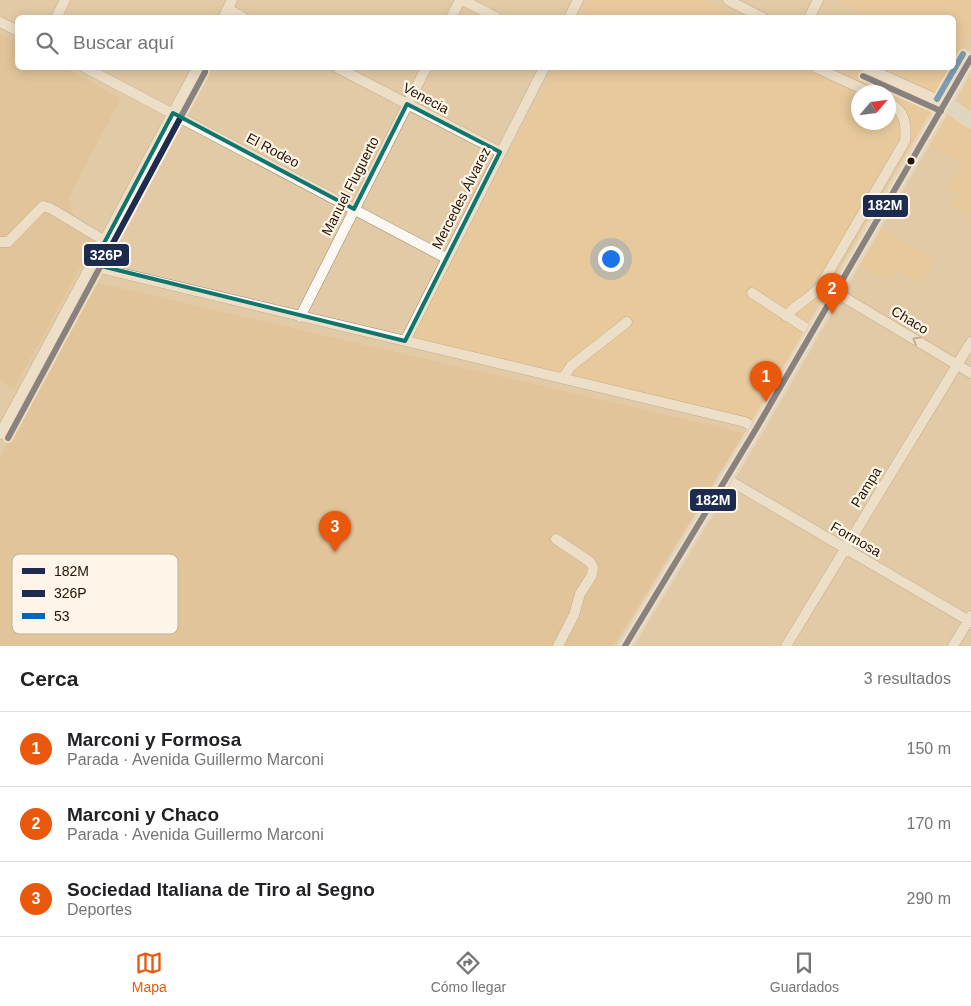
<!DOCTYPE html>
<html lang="es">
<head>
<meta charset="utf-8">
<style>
	:root { --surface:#fff; --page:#f6f6f6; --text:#202124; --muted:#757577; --line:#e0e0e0; --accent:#ea580c }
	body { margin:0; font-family:Helvetica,sans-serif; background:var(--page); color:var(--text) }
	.compass { position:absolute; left:851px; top:85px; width:45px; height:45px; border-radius:50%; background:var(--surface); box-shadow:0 2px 12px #0003; rotate:62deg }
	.you { position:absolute; left:610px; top:258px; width:18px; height:18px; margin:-12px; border:4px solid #fff; border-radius:50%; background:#1a73e8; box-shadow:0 0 0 8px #1a73e833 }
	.badge { display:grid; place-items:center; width:32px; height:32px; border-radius:50%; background:var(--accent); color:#fff; font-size:16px; font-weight:700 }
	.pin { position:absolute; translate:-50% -41px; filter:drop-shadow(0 1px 2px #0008) }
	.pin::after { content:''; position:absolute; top:26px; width:18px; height:15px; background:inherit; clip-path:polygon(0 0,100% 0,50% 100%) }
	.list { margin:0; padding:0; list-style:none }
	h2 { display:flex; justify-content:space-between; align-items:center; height:65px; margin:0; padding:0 20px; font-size:21px }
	h2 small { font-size:16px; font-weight:400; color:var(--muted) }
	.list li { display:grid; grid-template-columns:32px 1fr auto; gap:15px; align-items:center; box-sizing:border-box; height:75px; padding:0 20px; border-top:1px solid var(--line) }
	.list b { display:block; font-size:19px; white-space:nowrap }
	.list p { margin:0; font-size:16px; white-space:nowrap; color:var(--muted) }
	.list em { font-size:16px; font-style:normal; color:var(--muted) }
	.icon { flex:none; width:28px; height:28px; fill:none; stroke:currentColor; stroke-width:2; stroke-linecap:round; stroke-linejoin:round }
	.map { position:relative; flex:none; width:971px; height:646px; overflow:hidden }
	.search { position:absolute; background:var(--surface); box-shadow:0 2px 12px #0003; left:15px; right:15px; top:15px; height:55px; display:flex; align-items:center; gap:12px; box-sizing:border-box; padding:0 18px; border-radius:8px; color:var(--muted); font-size:19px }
	.sheet { height:290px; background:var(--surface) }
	nav { display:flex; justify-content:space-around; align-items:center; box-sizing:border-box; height:70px; border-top:1px solid var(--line); background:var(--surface); font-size:14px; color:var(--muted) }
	nav a { display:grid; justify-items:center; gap:2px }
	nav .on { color:var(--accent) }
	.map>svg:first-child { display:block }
	.built { fill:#eec891; fill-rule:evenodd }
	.green { fill:#e0bd89 }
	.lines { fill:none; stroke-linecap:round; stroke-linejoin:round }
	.minor-casing { stroke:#9a876a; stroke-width:11 }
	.major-casing { stroke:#f2e7d7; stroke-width:15 }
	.minor { stroke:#fbf7f2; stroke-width:10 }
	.major { stroke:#dde3dd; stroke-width:14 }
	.bus-1-casing { stroke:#fff6e9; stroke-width:10 }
	.bus-2-casing { stroke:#fff6e9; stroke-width:10 }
	.bus-3-casing { stroke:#fff6e9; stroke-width:10 }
	.bus-1 { stroke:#1d2b4f; stroke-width:6 }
	.bus-2 { stroke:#1d2b4f; stroke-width:6 }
	.bus-3 { stroke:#0065bd; stroke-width:6 }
	.oneway { stroke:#9a9085 }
	.marked { fill:none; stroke:#0f766e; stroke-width:4; stroke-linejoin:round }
	.bus-dot { fill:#231300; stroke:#fff6e9; stroke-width:2 }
	.labels { text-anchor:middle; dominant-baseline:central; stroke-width:4.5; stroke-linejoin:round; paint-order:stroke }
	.street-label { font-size:14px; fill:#231300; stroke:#fff6e9 }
	.key { fill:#fff6e9; stroke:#bdb2a3; stroke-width:1 }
	.key-label { font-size:14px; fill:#231300 }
	.line-badge { stroke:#fff6e9; stroke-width:2 }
	.badge-label { font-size:14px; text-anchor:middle; font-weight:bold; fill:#fff }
</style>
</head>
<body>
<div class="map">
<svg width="971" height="646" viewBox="0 0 971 646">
	<rect width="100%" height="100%" fill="#e2caa6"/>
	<path class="built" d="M 591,0 L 701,0 L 737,17 L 581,17 Z
		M 837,0 L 971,0 L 971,33 L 929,118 L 754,419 L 412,337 L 555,68 L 954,68 L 954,18 L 864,17 L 866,14 ZM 858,92 L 888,92 L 888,122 L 858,122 Z
		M 971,69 L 971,111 L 964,106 L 959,94 Z
		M 949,114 L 971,128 L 971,218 L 952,206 L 960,195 L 947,188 L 963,164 L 927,145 L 945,115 Z
		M 880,228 L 935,260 L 921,284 L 898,270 L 890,283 L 859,265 Z"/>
	<path class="green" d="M 0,34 L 17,43 L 18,68 L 64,68 L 121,98 L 68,199 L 74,220 L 99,233 L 14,389 L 0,381 Z
		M 98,283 L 744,433 L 613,646 L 0,646 L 0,457 Z"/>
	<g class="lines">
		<g class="minor-casing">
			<path id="minor" d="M 463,0 L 497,18
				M 728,0 L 763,18
				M 228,9 L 244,18
				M 56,18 L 65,0
				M 223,18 L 232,0
				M 451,18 L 460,0
				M 569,18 L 578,0
				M 809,18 L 818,0
				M 0,22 L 18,31
				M 86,68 L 446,258
				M 338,68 L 500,152
				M 817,68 L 869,92
				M 867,68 L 945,103
				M 0,242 L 8,242 L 43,206 L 50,208 L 105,241
				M 93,264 L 104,269 L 745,422 L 756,429
				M 835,292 L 971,373
				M 752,293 L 812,332
				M 786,316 C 797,303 813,297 821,285 L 905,141 C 907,124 905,111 888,102
				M 300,317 L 426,68
				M 405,341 L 544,68
				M 563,378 L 571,366 L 627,322
				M 0,434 L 197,68
				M 727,479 L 971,622
				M 556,539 L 590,562 L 593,567 L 592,575 L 580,594 L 574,615 L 558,646
				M 786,646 L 971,342
				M 953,646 L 971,616"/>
		</g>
		<g class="major-casing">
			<path id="major" d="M 945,103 L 971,121
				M 625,646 L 756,429 L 971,58"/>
		</g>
		<use href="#minor" class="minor"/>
		<use href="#major" class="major"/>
		<g class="bus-1-casing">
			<path id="bus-1" d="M 625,646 L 756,429 L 971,58"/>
		</g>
		<g class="bus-2-casing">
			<path id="bus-2" d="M 863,76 L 941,111
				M 8,438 L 205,72"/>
		</g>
		<g class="bus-3-casing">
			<path id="bus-3" d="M 937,99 L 963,54"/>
		</g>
		<use href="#bus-1" class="bus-1"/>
		<use href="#bus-2" class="bus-2"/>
		<use href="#bus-3" class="bus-3"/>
	</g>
	<defs><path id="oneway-chevron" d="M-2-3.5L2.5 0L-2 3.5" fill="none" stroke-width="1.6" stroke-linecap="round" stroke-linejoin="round" transform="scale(1.25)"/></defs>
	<use class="oneway" href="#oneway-chevron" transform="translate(916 340) rotate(-149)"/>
	<path d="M0 0H971V646H0ZM 407,104 L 500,152 L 405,341 L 93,264 L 173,113 L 354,209 Z" fill="#e2caa6" fill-opacity=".55" fill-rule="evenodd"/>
	<path class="marked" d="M 407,104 L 500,152 L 405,341 L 93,264 L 173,113 L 354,209 Z"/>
	<circle class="bus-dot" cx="911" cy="161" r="4.5"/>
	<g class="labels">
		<g class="street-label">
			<text transform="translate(426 98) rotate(28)">Venecia</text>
			<text transform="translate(273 150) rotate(28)">El Rodeo</text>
			<text transform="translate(350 186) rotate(-63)">Manuel Fluguerto</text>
			<text transform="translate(461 198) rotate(-63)">Mercedes Álvarez</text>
			<text transform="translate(910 320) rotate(31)">Chaco</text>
			<text transform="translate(866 487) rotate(-58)">Pampa</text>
			<text transform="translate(856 539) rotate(30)">Formosa</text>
		</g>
	</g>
	<rect x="12" y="554" width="166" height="80" rx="8" class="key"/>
	<rect x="22" y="568" width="23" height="6" fill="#1d2b4f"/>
	<rect x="22" y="590" width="23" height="7" fill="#1d2b4f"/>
	<rect x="22" y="613" width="23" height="6" fill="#0065bd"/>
	<g class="key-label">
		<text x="54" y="576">182M</text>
		<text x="54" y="598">326P</text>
		<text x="54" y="621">53</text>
	</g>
	<g class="line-badge">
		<rect x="862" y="194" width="47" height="24" rx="5" fill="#1d2b4f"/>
		<rect x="83" y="243" width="47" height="24" rx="5" fill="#1d2b4f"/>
		<rect x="689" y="488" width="48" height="24" rx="5" fill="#1d2b4f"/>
	</g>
	<g class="badge-label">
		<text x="885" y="210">182M</text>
		<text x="106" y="260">326P</text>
		<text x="713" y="505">182M</text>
	</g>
</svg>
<svg class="compass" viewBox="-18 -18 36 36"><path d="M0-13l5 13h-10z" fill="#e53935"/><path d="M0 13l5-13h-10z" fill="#757577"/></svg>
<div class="you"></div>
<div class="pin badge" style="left:766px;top:402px">1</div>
<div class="pin badge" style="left:832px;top:314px">2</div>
<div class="pin badge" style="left:335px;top:552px">3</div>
<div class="search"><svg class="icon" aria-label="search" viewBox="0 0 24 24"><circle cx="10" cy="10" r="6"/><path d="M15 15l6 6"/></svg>Buscar aquí</div>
</div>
<section class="sheet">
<h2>Cerca<small>3 resultados</small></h2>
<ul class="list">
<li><span class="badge">1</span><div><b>Marconi y Formosa</b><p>Parada · Avenida Guillermo Marconi</p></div><em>150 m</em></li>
<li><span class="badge">2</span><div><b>Marconi y Chaco</b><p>Parada · Avenida Guillermo Marconi</p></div><em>170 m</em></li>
<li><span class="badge">3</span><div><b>Sociedad Italiana de Tiro al Segno</b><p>Deportes</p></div><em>290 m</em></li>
</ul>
</section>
<nav>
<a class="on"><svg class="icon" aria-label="map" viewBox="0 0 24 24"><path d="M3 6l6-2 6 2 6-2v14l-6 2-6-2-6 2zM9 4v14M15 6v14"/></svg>Mapa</a>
<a><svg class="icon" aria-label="directions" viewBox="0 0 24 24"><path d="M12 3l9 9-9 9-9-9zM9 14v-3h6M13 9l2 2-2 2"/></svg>Cómo llegar</a>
<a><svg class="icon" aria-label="saved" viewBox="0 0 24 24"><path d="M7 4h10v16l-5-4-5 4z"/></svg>Guardados</a>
</nav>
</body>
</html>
